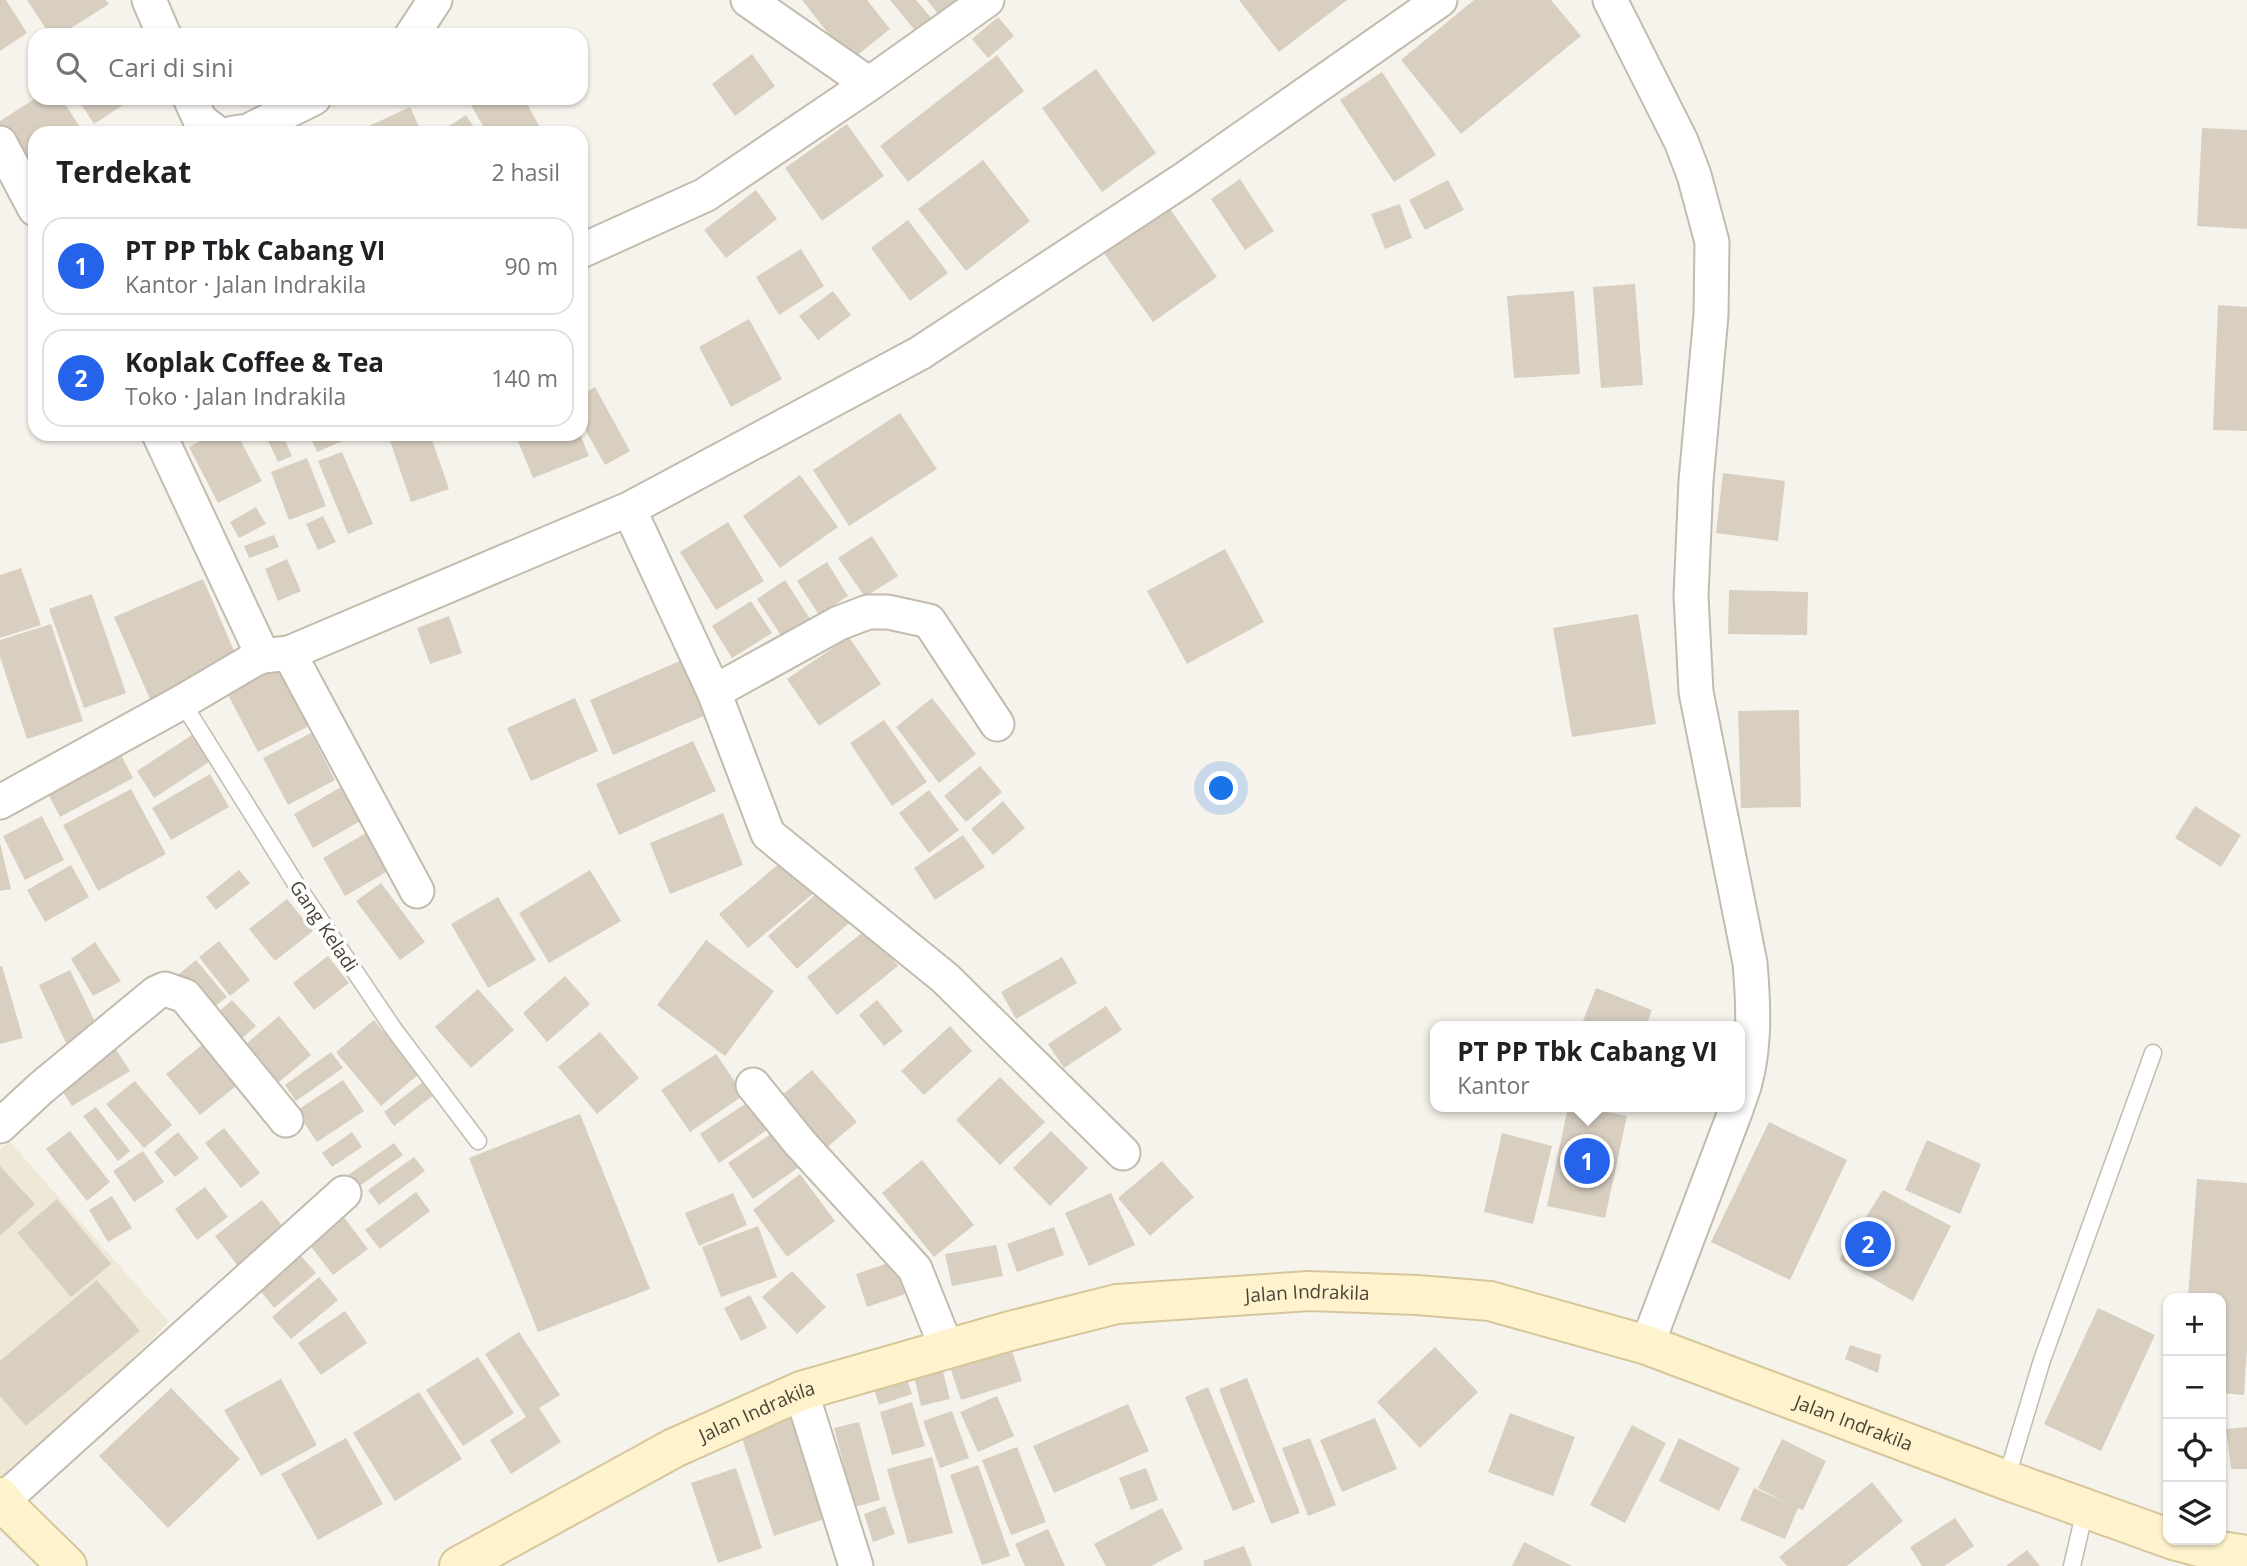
<!DOCTYPE html>
<html lang="id">
<head>
<meta charset="utf-8">
<style>
	:root { --surface:#fff; --page:#f6f6f6; --text:#202124; --muted:#757577; --line:#e0e0e0; --accent:#2563eb }
	body { margin:0; font-family:"Open Sans",sans-serif; background:var(--page); color:var(--text) }
	.controls { position:absolute; right:21px; bottom:21px; display:grid; overflow:hidden; border-radius:14px; box-shadow:0 2px 5px #0004 }
	.controls button { width:63px; height:63px; display:grid; place-items:center; padding:0; border:0; border-bottom:2px solid var(--line); background:var(--surface); color:var(--text); font:35px sans-serif }
	.you { position:absolute; left:1222px; top:789px; width:24px; height:24px; margin:-18px; border:5px solid #fff; border-radius:50%; background:#1a73e8; box-shadow:0 0 0 10px #1a73e833 }
	.badge { display:grid; place-items:center; width:46px; height:46px; border-radius:50%; background:var(--accent); color:#fff; font-size:23px; font-weight:700 }
	.pin { position:absolute; translate:-50% -50%; border:4px solid #fff; box-shadow:0 2px 7px #0006 }
	.popup { position:absolute; left:1430px; top:1021px; width:315px; height:91px; box-sizing:border-box; display:grid; place-content:center; border-radius:14px; background:var(--surface); filter:drop-shadow(0 2px 5px #0005); font-size:23px; white-space:nowrap; color:var(--muted) }
	.popup b { font-size:26px; color:var(--text) }
	.popup::after { content:''; position:absolute; left:50%; top:100%; margin-left:-14px; border:14px solid transparent; border-top-color:var(--surface) }
	.list { margin:0; padding:0; list-style:none }
	h2 { display:flex; justify-content:space-between; align-items:center; height:91px; margin:0; padding:0 28px; font-size:30px }
	h2 small { font-size:23px; font-weight:400; color:var(--muted) }
	.list li { display:grid; grid-template-columns:46px 1fr auto; gap:21px; align-items:center; box-sizing:border-box; height:98px; margin:0 14px 14px; padding:0 14px; border:2px solid var(--line); border-radius:21px }
	.list b { display:block; font-size:26px; white-space:nowrap }
	.list p { margin:0; font-size:23px; white-space:nowrap; color:var(--muted) }
	.list em { font-size:23px; font-style:normal; color:var(--muted) }
	.icon { flex:none; width:38px; height:38px; fill:none; stroke:currentColor; stroke-width:2; stroke-linecap:round; stroke-linejoin:round }
	.map { position:relative; flex:none; width:2247px; height:1566px; overflow:hidden }
	.search { position:absolute; background:var(--surface); box-shadow:0 2px 5px #0004; left:28px; top:28px; width:560px; height:77px; display:flex; align-items:center; gap:18px; box-sizing:border-box; padding:0 24px; border-radius:21px; color:var(--muted); font-size:26px }
	.panel { position:absolute; background:var(--surface); box-shadow:0 2px 5px #0004; left:28px; top:126px; width:560px; height:315px; border-radius:21px }
	.map>svg:first-child { display:block }
	.education { fill:#efe8d6 }
	.building { fill:#d8cfc1 }
	.lines { fill:none; stroke-linecap:round; stroke-linejoin:round }
	.lane-casing { stroke:#c2bbae; stroke-width:19 }
	.street-casing { stroke:#c2bbae; stroke-width:37 }
	.secondary-casing { stroke:#d6c79b; stroke-width:42 }
	.lane { stroke:#fff; stroke-width:16 }
	.street { stroke:#fff; stroke-width:33 }
	.secondary { stroke:#fff3cd; stroke-width:38 }
	.labels { text-anchor:middle; dominant-baseline:central; stroke-width:7; stroke-linejoin:round; paint-order:stroke }
	.street-label { font-size:19px; fill:#4b4439; stroke:#fff }
</style>
</head>
<body>
<div class="map">
<svg width="2247" height="1566" viewBox="0 0 2247 1566">
	<rect width="100%" height="100%" fill="#f6f3ec"/>
	<path class="education" d="M 9,1141 L 169,1322 L 6,1484 L 0,1478 L 0,1150 Z"/>
	<path class="building" d="M 0,0 L 6,0 L 27,33 L 0,51 Z
		M 27,0 L 106,0 L 109,4 L 60,35 L 50,35 Z
		M 802,0 L 867,0 L 890,29 L 850,61 Z
		M 890,0 L 916,0 L 933,20 L 917,33 Z
		M 927,0 L 956,0 L 938,14 Z
		M 1239,0 L 1347,0 L 1279,52 Z
		M 1474,0 L 1551,0 L 1581,36 L 1461,134 L 1401,60 Z
		M 998,17 L 1014,36 L 988,58 L 972,39 Z
		M 752,54 L 775,86 L 735,116 L 712,84 Z
		M 997,55 L 1024,91 L 908,182 L 880,146 Z
		M 1096,69 L 1156,153 L 1102,192 L 1042,108 Z
		M 1382,72 L 1436,155 L 1394,182 L 1340,100 Z
		M 36,98 L 61,98 L 84,133 L 35,133 L 35,181 L 0,127 L 0,121 Z
		M 77,98 L 134,98 L 94,124 Z
		M 467,98 L 524,98 L 543,133 L 487,133 Z
		M 410,107 L 422,133 L 354,133 Z
		M 466,115 L 478,133 L 438,133 Z
		M 847,124 L 884,176 L 822,221 L 785,168 Z
		M 2202,128 L 2247,130 L 2247,229 L 2197,226 Z
		M 983,160 L 1030,221 L 966,271 L 918,209 Z
		M 1240,179 L 1274,231 L 1245,250 L 1211,199 Z
		M 1448,180 L 1464,210 L 1425,230 L 1409,200 Z
		M 756,190 L 777,219 L 726,258 L 704,230 Z
		M 1166,203 L 1217,277 L 1153,322 L 1101,249 Z
		M 1400,204 L 1412,238 L 1385,249 L 1371,214 Z
		M 908,220 L 948,273 L 910,301 L 871,248 Z
		M 801,249 L 824,286 L 779,315 L 756,277 Z
		M 1635,284 L 1643,385 L 1601,388 L 1593,287 Z
		M 833,291 L 851,315 L 818,340 L 799,316 Z
		M 1574,291 L 1580,374 L 1514,378 L 1507,296 Z
		M 2218,305 L 2247,307 L 2247,431 L 2213,430 Z
		M 749,319 L 782,379 L 731,407 L 699,347 Z
		M 595,387 L 630,451 L 605,465 L 581,422 L 581,395 Z
		M 900,413 L 937,469 L 849,526 L 813,470 Z
		M 213,434 L 237,434 L 262,481 L 218,503 L 189,447 Z
		M 265,434 L 282,434 L 292,456 L 278,462 Z
		M 309,434 L 345,434 L 347,439 L 317,452 Z
		M 411,434 L 430,434 L 449,489 L 411,502 L 390,441 Z
		M 515,434 L 580,434 L 589,456 L 533,478 Z
		M 342,452 L 373,524 L 348,534 L 318,461 Z
		M 307,458 L 326,506 L 289,520 L 271,472 Z
		M 1723,473 L 1785,481 L 1778,541 L 1716,533 Z
		M 800,475 L 838,527 L 780,568 L 743,516 Z
		M 256,507 L 266,524 L 239,538 L 230,522 Z
		M 323,516 L 336,542 L 318,550 L 306,524 Z
		M 728,522 L 764,581 L 716,610 L 680,552 Z
		M 274,535 L 279,547 L 249,558 L 244,546 Z
		M 872,536 L 898,576 L 865,597 L 838,558 Z
		M 1225,549 L 1264,622 L 1187,664 L 1147,591 Z
		M 287,559 L 301,591 L 278,601 L 265,569 Z
		M 827,562 L 848,596 L 819,615 L 797,581 Z
		M 21,568 L 41,625 L 0,638 L 0,575 Z
		M 203,579 L 238,660 L 150,699 L 114,617 Z
		M 785,580 L 816,628 L 788,646 L 757,599 Z
		M 1729,590 L 1808,592 L 1807,635 L 1728,634 Z
		M 92,594 L 126,693 L 84,708 L 49,609 Z
		M 751,601 L 772,633 L 732,658 L 712,626 Z
		M 1638,614 L 1656,724 L 1572,737 L 1553,628 Z
		M 449,616 L 462,653 L 430,664 L 417,628 Z
		M 51,624 L 83,721 L 27,739 L 0,657 L 0,640 Z
		M 849,637 L 881,684 L 819,726 L 787,679 Z
		M 682,660 L 706,715 L 613,755 L 590,700 Z
		M 275,662 L 309,726 L 258,752 L 225,689 Z
		M 575,698 L 598,751 L 531,781 L 507,728 Z
		M 932,698 L 976,754 L 939,783 L 896,727 Z
		M 1799,710 L 1801,807 L 1741,808 L 1738,711 Z
		M 884,720 L 927,782 L 892,806 L 850,743 Z
		M 195,733 L 212,760 L 154,798 L 137,771 Z
		M 311,733 L 335,780 L 288,805 L 263,758 Z
		M 693,741 L 716,791 L 619,835 L 596,784 Z
		M 120,753 L 133,778 L 60,817 L 47,792 Z
		M 980,766 L 1002,792 L 966,822 L 944,796 Z
		M 210,774 L 229,807 L 171,840 L 152,808 Z
		M 343,786 L 362,820 L 313,848 L 294,814 Z
		M 131,789 L 166,854 L 98,891 L 63,825 Z
		M 929,790 L 959,830 L 929,853 L 899,813 Z
		M 1003,801 L 1025,828 L 993,855 L 971,829 Z
		M 2195,806 L 2241,835 L 2221,867 L 2175,838 Z
		M 723,813 L 743,865 L 670,894 L 650,843 Z
		M 42,816 L 64,860 L 25,880 L 3,836 Z
		M 373,829 L 395,867 L 345,896 L 323,858 Z
		M 963,835 L 985,867 L 935,900 L 914,868 Z
		M 0,843 L 11,889 L 0,891 Z
		M 786,858 L 815,892 L 748,948 L 719,914 Z
		M 71,865 L 89,897 L 45,922 L 27,890 Z
		M 239,870 L 250,883 L 216,910 L 206,897 Z
		M 590,870 L 621,921 L 549,963 L 519,913 Z
		M 381,883 L 425,942 L 400,960 L 356,901 Z
		M 821,890 L 849,923 L 797,969 L 768,936 Z
		M 498,897 L 536,960 L 488,988 L 451,924 Z
		M 287,899 L 313,931 L 275,961 L 249,929 Z
		M 868,928 L 898,966 L 837,1015 L 807,977 Z
		M 706,940 L 774,991 L 725,1056 L 657,1005 Z
		M 219,941 L 250,980 L 230,996 L 199,957 Z
		M 95,942 L 121,981 L 93,996 L 71,959 Z
		M 328,956 L 349,983 L 314,1010 L 293,983 Z
		M 1062,957 L 1077,983 L 1016,1019 L 1001,992 Z
		M 196,960 L 227,997 L 208,1012 L 178,975 Z
		M 0,966 L 2,966 L 23,1038 L 0,1044 Z
		M 70,970 L 98,1028 L 66,1043 L 39,985 Z
		M 565,976 L 590,1004 L 547,1042 L 523,1013 Z
		M 1596,988 L 1652,1010 L 1646,1026 L 1581,1026 Z
		M 478,989 L 514,1030 L 471,1068 L 435,1027 Z
		M 232,1000 L 256,1026 L 238,1042 L 214,1016 Z
		M 877,1000 L 903,1031 L 884,1046 L 859,1015 Z
		M 1106,1006 L 1122,1030 L 1064,1068 L 1048,1044 Z
		M 279,1016 L 311,1055 L 272,1088 L 239,1050 Z
		M 374,1020 L 419,1074 L 381,1106 L 336,1052 Z
		M 950,1026 L 972,1051 L 924,1095 L 901,1071 Z
		M 600,1032 L 639,1078 L 597,1114 L 558,1067 Z
		M 212,1037 L 245,1079 L 200,1115 L 166,1074 Z
		M 115,1048 L 130,1071 L 72,1106 L 57,1083 Z
		M 331,1052 L 343,1068 L 296,1101 L 285,1085 Z
		M 716,1054 L 744,1095 L 690,1132 L 661,1090 Z
		M 812,1070 L 857,1122 L 820,1153 L 775,1101 Z
		M 1000,1077 L 1045,1122 L 1000,1165 L 956,1120 Z
		M 343,1080 L 364,1111 L 317,1142 L 296,1111 Z
		M 135,1081 L 172,1125 L 144,1148 L 106,1104 Z
		M 424,1081 L 435,1094 L 394,1126 L 384,1112 Z
		M 748,1102 L 767,1130 L 719,1163 L 700,1134 Z
		M 96,1107 L 130,1151 L 118,1161 L 83,1116 Z
		M 1568,1107 L 1583,1107 L 1627,1116 L 1605,1218 L 1547,1206 Z
		M 580,1114 L 650,1289 L 538,1332 L 469,1158 Z
		M 1769,1122 L 1847,1160 L 1790,1280 L 1711,1242 Z
		M 781,1127 L 805,1163 L 753,1199 L 728,1163 Z
		M 224,1128 L 260,1173 L 241,1188 L 205,1143 Z
		M 70,1131 L 110,1182 L 87,1201 L 46,1149 Z
		M 1051,1131 L 1088,1168 L 1050,1206 L 1013,1168 Z
		M 178,1132 L 199,1158 L 175,1177 L 154,1152 Z
		M 352,1132 L 362,1147 L 332,1167 L 322,1153 Z
		M 1502,1133 L 1552,1146 L 1533,1224 L 1484,1212 Z
		M 1927,1140 L 1981,1164 L 1960,1214 L 1905,1190 Z
		M 394,1143 L 403,1155 L 347,1195 L 338,1182 Z
		M 143,1151 L 164,1182 L 134,1202 L 113,1171 Z
		M 414,1157 L 425,1171 L 379,1205 L 368,1190 Z
		M 922,1160 L 974,1225 L 934,1257 L 882,1193 Z
		M 1162,1161 L 1194,1197 L 1150,1236 L 1118,1198 Z
		M 0,1166 L 35,1204 L 0,1236 Z
		M 800,1174 L 835,1221 L 787,1257 L 753,1210 Z
		M 2197,1179 L 2247,1183 L 2247,1348 L 2244,1395 L 2221,1393 L 2221,1298 L 2188,1298 Z
		M 205,1187 L 228,1217 L 197,1240 L 175,1209 Z
		M 1883,1190 L 1951,1226 L 1913,1301 L 1839,1260 Z
		M 416,1192 L 430,1211 L 380,1249 L 365,1230 Z
		M 733,1193 L 747,1225 L 699,1246 L 685,1213 Z
		M 1111,1193 L 1135,1245 L 1089,1266 L 1065,1213 Z
		M 112,1196 L 132,1228 L 108,1242 L 89,1210 Z
		M 57,1199 L 111,1264 L 71,1297 L 17,1233 Z
		M 262,1200 L 288,1233 L 241,1270 L 215,1236 Z
		M 340,1212 L 368,1249 L 333,1275 L 305,1239 Z
		M 758,1226 L 777,1277 L 721,1297 L 702,1247 Z
		M 1054,1227 L 1064,1255 L 1017,1272 L 1007,1244 Z
		M 996,1245 L 1003,1276 L 952,1286 L 945,1254 Z
		M 296,1250 L 316,1273 L 274,1308 L 255,1284 Z
		M 894,1261 L 905,1294 L 867,1307 L 856,1274 Z
		M 792,1271 L 826,1307 L 797,1334 L 762,1297 Z
		M 319,1277 L 338,1300 L 291,1339 L 272,1317 Z
		M 97,1280 L 140,1331 L 26,1426 L 0,1396 L 0,1361 Z
		M 750,1295 L 767,1328 L 741,1341 L 724,1308 Z
		M 2098,1308 L 2155,1335 L 2101,1451 L 2044,1424 Z
		M 345,1311 L 367,1343 L 321,1375 L 298,1343 Z
		M 519,1332 L 560,1395 L 539,1408 L 561,1442 L 511,1474 L 490,1440 L 526,1417 L 485,1354 Z
		M 1009,1342 L 1022,1381 L 961,1400 L 948,1361 Z
		M 1850,1345 L 1881,1355 L 1878,1373 L 1845,1359 Z
		M 1435,1347 L 1478,1392 L 1420,1448 L 1377,1402 Z
		M 478,1357 L 514,1413 L 463,1446 L 426,1390 Z
		M 939,1357 L 950,1399 L 921,1406 L 911,1364 Z
		M 904,1372 L 912,1394 L 879,1405 L 872,1383 Z
		M 1247,1378 L 1300,1513 L 1271,1524 L 1219,1389 Z
		M 281,1379 L 317,1445 L 261,1476 L 224,1410 Z
		M 1208,1387 L 1255,1502 L 1233,1511 L 1185,1397 Z
		M 171,1388 L 240,1459 L 168,1528 L 99,1456 Z
		M 419,1392 L 462,1459 L 395,1501 L 353,1433 Z
		M 997,1396 L 1014,1436 L 978,1452 L 960,1412 Z
		M 912,1402 L 925,1446 L 892,1455 L 880,1412 Z
		M 1128,1404 L 1149,1451 L 1054,1493 L 1033,1446 Z
		M 789,1410 L 824,1519 L 774,1536 L 738,1426 Z
		M 952,1411 L 969,1458 L 940,1468 L 923,1421 Z
		M 1510,1413 L 1575,1437 L 1553,1496 L 1488,1472 Z
		M 1375,1418 L 1397,1469 L 1342,1492 L 1320,1440 Z
		M 859,1422 L 880,1500 L 855,1507 L 834,1428 Z
		M 1632,1425 L 1666,1443 L 1625,1523 L 1590,1505 Z
		M 2247,1427 L 2247,1469 L 2231,1469 L 2226,1429 Z
		M 346,1438 L 383,1504 L 318,1540 L 281,1474 Z
		M 1310,1438 L 1336,1505 L 1308,1516 L 1282,1448 Z
		M 1679,1438 L 1740,1468 L 1719,1511 L 1659,1481 Z
		M 1782,1439 L 1826,1461 L 1803,1510 L 1798,1508 L 1785,1539 L 1740,1520 L 1754,1488 L 1785,1502 L 1758,1488 Z
		M 1017,1447 L 1046,1522 L 1011,1535 L 982,1460 Z
		M 932,1457 L 953,1533 L 908,1544 L 887,1469 Z
		M 978,1465 L 1010,1556 L 982,1565 L 950,1475 Z
		M 736,1468 L 762,1548 L 718,1563 L 691,1483 Z
		M 1146,1468 L 1158,1500 L 1131,1510 L 1119,1478 Z
		M 1872,1482 L 1903,1521 L 1847,1566 L 1787,1566 L 1779,1557 Z
		M 885,1506 L 895,1534 L 873,1542 L 864,1514 Z
		M 1162,1508 L 1183,1549 L 1151,1566 L 1106,1566 L 1094,1544 Z
		M 1955,1518 L 1974,1546 L 1944,1566 L 1922,1566 L 1910,1547 Z
		M 1048,1529 L 1065,1566 L 1025,1566 L 1015,1544 Z
		M 1524,1542 L 1572,1566 L 1512,1566 Z
		M 1244,1546 L 1252,1566 L 1204,1566 L 1203,1561 Z
		M 2027,1550 L 2040,1566 L 2006,1566 Z"/>
	<g class="lines">
		<g class="lane-casing">
			<path id="lane" d="M 182,702 L 296,884 L 393,1028 L 478,1141
				M 2006,1480 L 2042,1360 L 2153,1053
				M 2072,1566 L 2085,1510"/>
		</g>
		<g class="street-casing">
			<path id="street" d="M 149,0 L 164,35
				M 748,0 L 869,84
				M 1610,0 L 1681,141 L 1694,175 L 1712,242 L 1711,315 L 1696,481 L 1691,596 L 1696,692 L 1750,963 C 1754,1009 1756,1058 1739,1101
				M 412,35 L 435,0
				M 190,98 L 200,120 L 217,133
				M 233,133 L 248,131 L 314,98
				M 0,143 L 35,209
				M 581,251 L 705,195 L 869,84 L 987,0
				M 159,434 L 263,656
				M 289,653 L 417,891
				M 714,692 L 839,623 L 868,612 L 888,612 L 929,621 L 997,724
				M 0,802 L 182,702 L 255,659 L 263,656 L 289,653 L 629,509
				M 753,1085 L 800,1143 L 915,1269 L 947,1349
				M 0,1126 L 41,1088 L 156,993 L 165,989 L 185,996 L 286,1120
				M 1123,1153 L 945,978 L 768,834 L 714,692 L 629,509 L 920,353 L 1186,178 L 1440,0
				M 1647,1345 L 1737,1107
				M 801,1391 L 856,1566
				M 0,1503 L 344,1193"/>
		</g>
		<g class="secondary-casing">
			<g id="secondary">
				<path d="M 0,1497 L 14,1514 L 67,1566"/>
				<path d="M 2173,1540 L 2207,1549 L 2247,1555"/>
				<path id="s1" d="M 459,1566 L 674,1448 L 801,1391 L 1010,1331 L 1117,1304 L 1309,1291 L 1417,1295 L 1490,1301 L 1647,1345 L 2006,1480 L 2168,1538"/>
			</g>
		</g>
		<use href="#lane" class="lane"/>
		<use href="#street" class="street"/>
		<use href="#secondary" class="secondary"/>
	</g>
	<g class="labels">
		<g class="street-label">
			<text transform="translate(324 926) rotate(56)">Gang Keladi</text>
			<text stroke="none"><textPath href="#s1" startOffset="903">Jalan Indrakila</textPath></text>
			<text stroke="none"><textPath href="#s1" startOffset="336">Jalan Indrakila</textPath></text>
			<text stroke="none"><textPath href="#s1" startOffset="1470">Jalan Indrakila</textPath></text>
		</g>
	</g>
</svg>
<div class="controls">
<button>+</button>
<button>−</button>
<button><svg class="icon" aria-label="locate" viewBox="0 0 24 24"><circle cx="12" cy="12" r="6"/><path d="M12 2v4M12 18v4M2 12h4M18 12h4"/></svg></button>
<button><svg class="icon" aria-label="layers" viewBox="0 0 24 24"><path d="M12 4l9 5-9 5-9-5zM3 14l9 5 9-5"/></svg></button>
</div>
<div class="you"></div>
<div class="pin badge" style="left:1587px;top:1161px">1</div>
<div class="popup"><b>PT PP Tbk Cabang VI</b>Kantor</div>
<div class="pin badge" style="left:1868px;top:1244px">2</div>
<div class="search"><svg class="icon" aria-label="search" viewBox="0 0 24 24"><circle cx="10" cy="10" r="6"/><path d="M15 15l6 6"/></svg>Cari di sini</div>
<section class="panel">
<h2>Terdekat<small>2 hasil</small></h2>
<ul class="list">
<li><span class="badge">1</span><div><b>PT PP Tbk Cabang VI</b><p>Kantor · Jalan Indrakila</p></div><em>90 m</em></li>
<li><span class="badge">2</span><div><b>Koplak Coffee &amp; Tea</b><p>Toko · Jalan Indrakila</p></div><em>140 m</em></li>
</ul>
</section>
</div>
</body>
</html>
